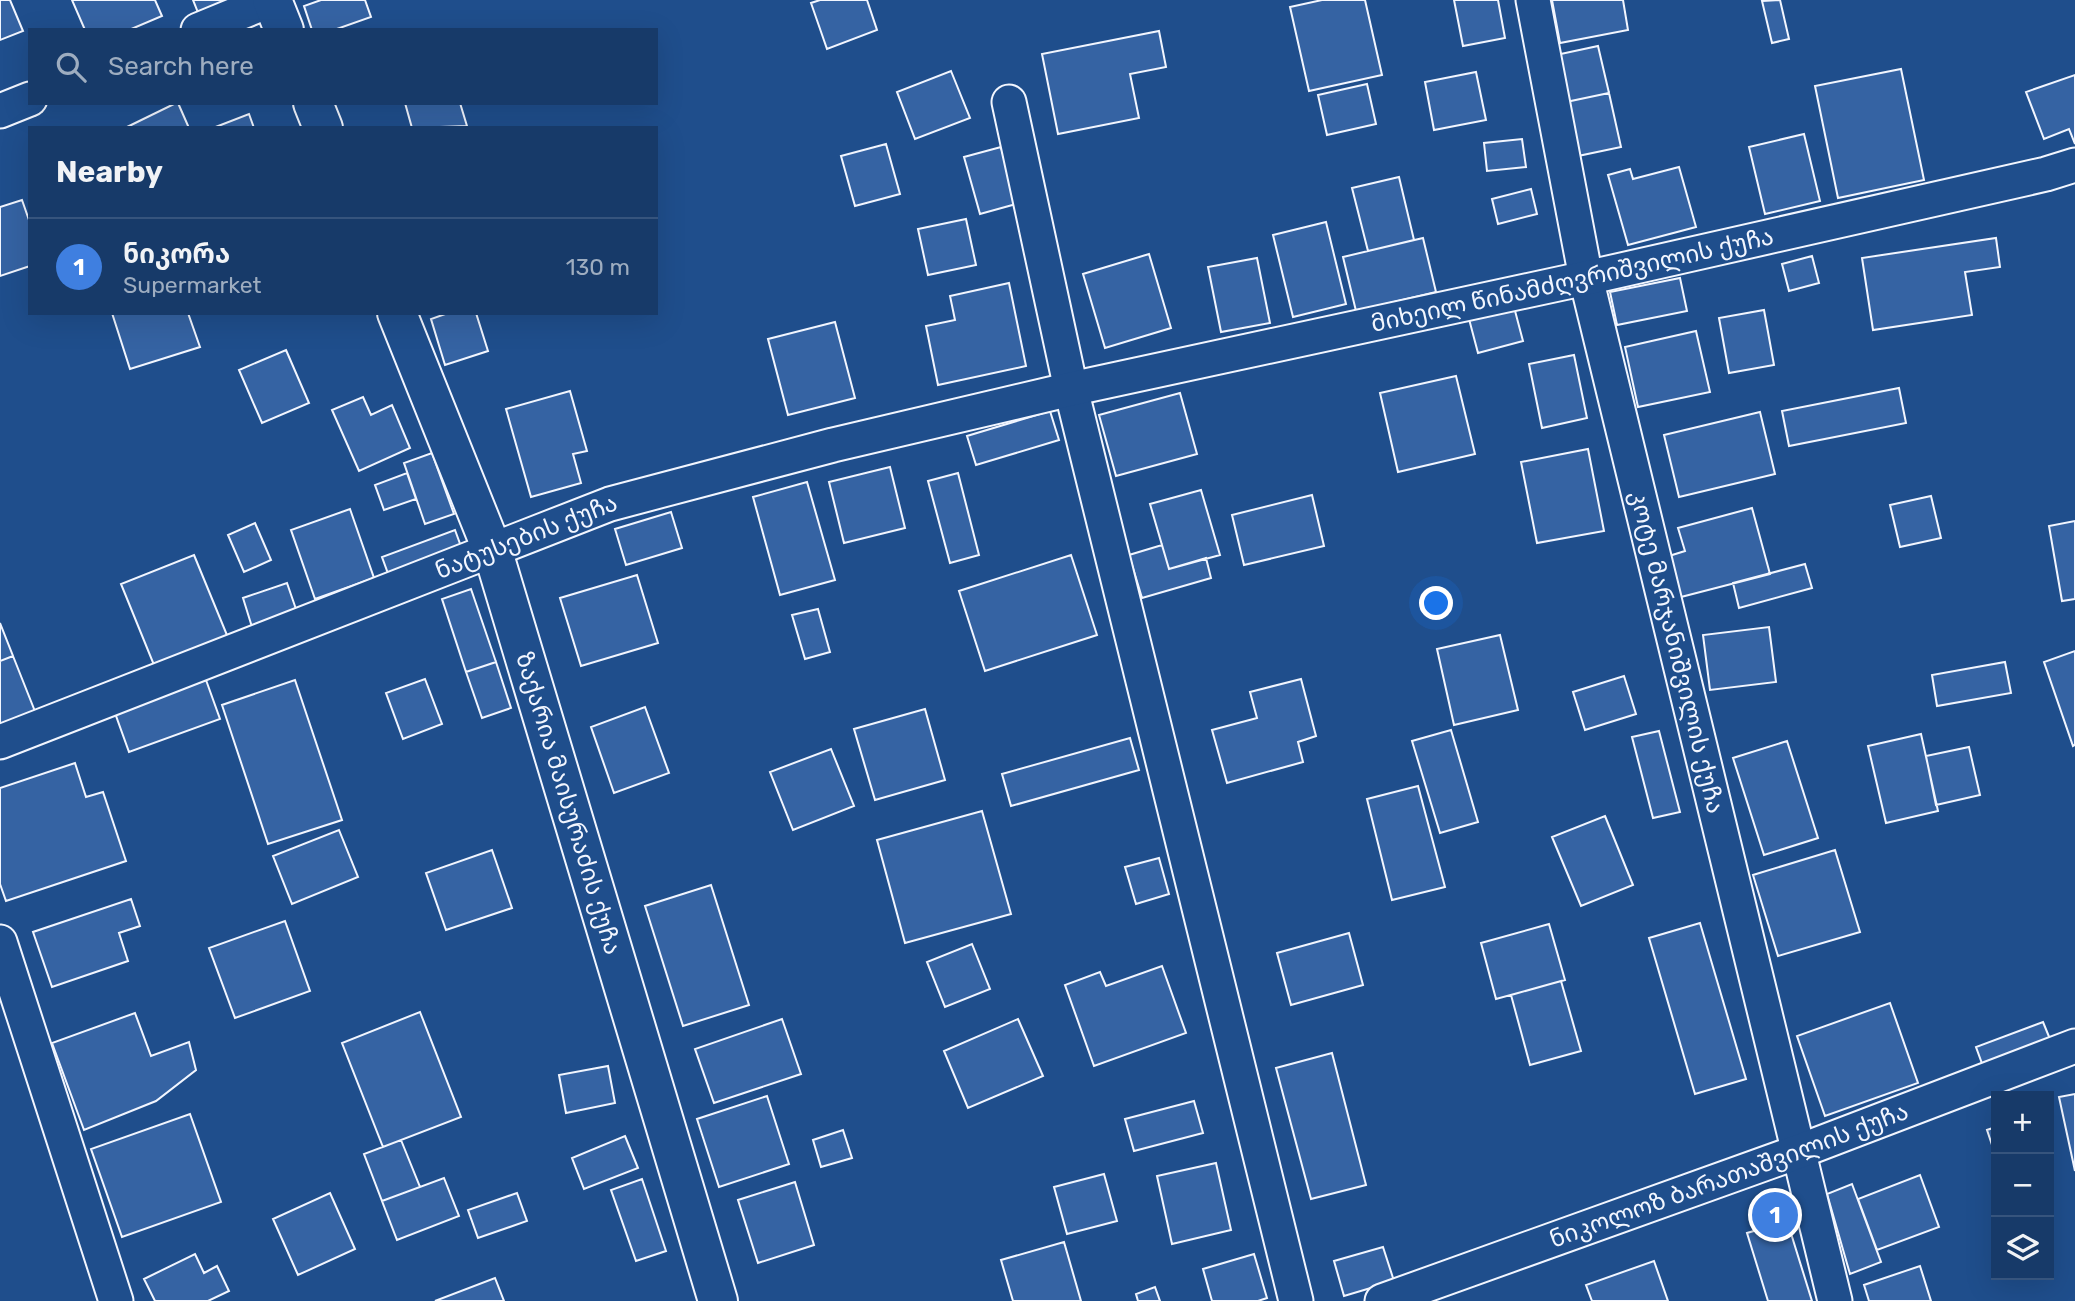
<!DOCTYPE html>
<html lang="en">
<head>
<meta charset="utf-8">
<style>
	:root { --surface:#173a69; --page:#20416f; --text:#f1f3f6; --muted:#9eadc0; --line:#36547d; --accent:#ffb74d }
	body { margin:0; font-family:Rubik,"Noto Sans Georgian",sans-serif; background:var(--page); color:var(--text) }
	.controls { position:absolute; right:21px; bottom:21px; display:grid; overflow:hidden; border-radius:0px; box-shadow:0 7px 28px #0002 }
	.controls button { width:63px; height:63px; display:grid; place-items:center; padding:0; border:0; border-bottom:2px solid var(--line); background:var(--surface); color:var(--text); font:35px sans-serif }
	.you { position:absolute; left:1437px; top:604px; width:24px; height:24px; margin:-18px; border:5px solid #fff; border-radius:50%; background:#1a73e8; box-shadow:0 0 0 10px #1a73e833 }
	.badge { display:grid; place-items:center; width:46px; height:46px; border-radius:50%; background:var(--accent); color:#fff; font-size:23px; font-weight:700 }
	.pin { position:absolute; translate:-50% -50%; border:4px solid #fff; box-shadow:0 2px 7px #0006 }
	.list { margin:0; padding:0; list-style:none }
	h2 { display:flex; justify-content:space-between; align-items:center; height:91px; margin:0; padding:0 28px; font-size:30px }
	h2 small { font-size:23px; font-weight:400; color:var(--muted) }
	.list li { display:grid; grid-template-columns:46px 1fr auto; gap:21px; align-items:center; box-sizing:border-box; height:98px; padding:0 28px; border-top:2px solid var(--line) }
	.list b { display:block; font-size:26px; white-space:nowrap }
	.list p { margin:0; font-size:23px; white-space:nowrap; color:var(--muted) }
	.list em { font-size:23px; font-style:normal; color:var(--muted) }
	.icon { flex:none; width:38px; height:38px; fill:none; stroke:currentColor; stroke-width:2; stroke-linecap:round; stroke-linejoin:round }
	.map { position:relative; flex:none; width:2075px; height:1301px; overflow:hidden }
	.search { position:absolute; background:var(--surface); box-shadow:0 7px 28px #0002; left:28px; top:28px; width:630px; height:77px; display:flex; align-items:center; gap:18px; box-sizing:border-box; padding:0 24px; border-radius:0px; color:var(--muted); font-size:26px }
	.panel { position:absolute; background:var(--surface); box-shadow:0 7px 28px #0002; left:28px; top:126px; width:630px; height:189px; border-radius:0px }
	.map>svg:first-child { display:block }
	.building { fill:#3563a3; stroke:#f2f6ff; stroke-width:2 }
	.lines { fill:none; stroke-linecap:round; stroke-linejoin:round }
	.minor-casing { stroke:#f2f6ff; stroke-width:37 }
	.tertiary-casing { stroke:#f2f6ff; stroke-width:42 }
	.minor { stroke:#1f4e8c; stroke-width:33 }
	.tertiary { stroke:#1f4e8c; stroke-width:38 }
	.labels { text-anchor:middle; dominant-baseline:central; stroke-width:5; stroke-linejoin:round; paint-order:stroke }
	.street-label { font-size:24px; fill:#f2f6ff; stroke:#1f4e8c }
</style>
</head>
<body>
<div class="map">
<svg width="2075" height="1301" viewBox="0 0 2075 1301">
	<rect width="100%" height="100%" fill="#1f4e8c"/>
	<path class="building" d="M 0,0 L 10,0 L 23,31 L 0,40 Z
		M 72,0 L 155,0 L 162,16 L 129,30 L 85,30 Z
		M 193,0 L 234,0 L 199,15 Z
		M 321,0 L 365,0 L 371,17 L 334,30 L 312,30 L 304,6 Z
		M 820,0 L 867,0 L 877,30 L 827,49 L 811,3 Z
		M 1322,0 L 1365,0 L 1382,75 L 1309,91 L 1290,7 Z
		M 1454,0 L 1498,0 L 1505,38 L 1463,46 Z
		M 1552,0 L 1623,0 L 1628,30 L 1560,43 Z
		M 1780,0 L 1789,39 L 1772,43 L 1762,1 Z
		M 1159,31 L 1166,67 L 1130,74 L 1139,118 L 1058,134 L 1042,54 Z
		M 1598,46 L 1609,93 L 1566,102 L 1556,55 Z
		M 1901,69 L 1924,180 L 1838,198 L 1815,86 Z
		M 951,71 L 970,118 L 915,139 L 897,92 Z
		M 1476,72 L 1486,120 L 1434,130 L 1425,82 Z
		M 2075,75 L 2075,144 L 2069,129 L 2044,139 L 2026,92 Z
		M 1367,84 L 1376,124 L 1327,135 L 1318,95 Z
		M 1609,93 L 1621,147 L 1578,156 L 1566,102 Z
		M 178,103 L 189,128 L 125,128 L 176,103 Z
		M 405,103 L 460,103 L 467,126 L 412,128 Z
		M 249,114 L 254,128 L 213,128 Z
		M 1804,134 L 1820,201 L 1765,214 L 1749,147 Z
		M 1522,139 L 1526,167 L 1487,171 L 1484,143 Z
		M 886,144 L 900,194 L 855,206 L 841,156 Z
		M 1001,147 L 1016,204 L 980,214 L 964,157 Z
		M 1679,167 L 1696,227 L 1628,245 L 1608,175 L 1630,169 L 1633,179 Z
		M 1399,177 L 1414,240 L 1368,251 L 1352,188 Z
		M 1531,189 L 1537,214 L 1498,224 L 1492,199 Z
		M 22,200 L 30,223 L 30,266 L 0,276 L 0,207 Z
		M 966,219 L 976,265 L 928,275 L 918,229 Z
		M 1326,222 L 1346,304 L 1293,317 L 1273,235 Z
		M 1423,238 L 1436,292 L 1356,311 L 1343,257 Z
		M 1996,238 L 2000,267 L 1965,272 L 1972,315 L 1873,330 L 1862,258 Z
		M 1149,254 L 1171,328 L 1105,348 L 1083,274 Z
		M 1812,256 L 1819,283 L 1789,291 L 1782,264 Z
		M 1257,258 L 1270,323 L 1221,332 L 1208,267 Z
		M 1680,278 L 1687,311 L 1617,325 L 1610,292 Z
		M 1009,283 L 1026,366 L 938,385 L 926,326 L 955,320 L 950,296 Z
		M 1514,307 L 1523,341 L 1478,353 L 1469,319 Z
		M 1764,310 L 1774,365 L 1729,373 L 1719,318 Z
		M 112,313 L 188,313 L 200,347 L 130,369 Z
		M 448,313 L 476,313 L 488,351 L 445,365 L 431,319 Z
		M 835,322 L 855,398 L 788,415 L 768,339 Z
		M 1696,331 L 1710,392 L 1638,407 L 1625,347 Z
		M 286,350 L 309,403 L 262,423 L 239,370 Z
		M 1574,355 L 1587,418 L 1542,428 L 1529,364 Z
		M 1456,376 L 1475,454 L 1398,472 L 1380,393 Z
		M 1899,388 L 1906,423 L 1789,446 L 1782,411 Z
		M 570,391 L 587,451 L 573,454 L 581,483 L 531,497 L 506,409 Z
		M 1180,393 L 1197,454 L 1116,476 L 1099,415 Z
		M 363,397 L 371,415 L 392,405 L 410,448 L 359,471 L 332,410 Z
		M 1050,411 L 1059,440 L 976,465 L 967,436 Z
		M 1760,412 L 1775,474 L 1679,497 L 1664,435 Z
		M 1588,449 L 1604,531 L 1537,543 L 1521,462 Z
		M 432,453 L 454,514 L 425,524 L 404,463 Z
		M 890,467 L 905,528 L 844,543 L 829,482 Z
		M 407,473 L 416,499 L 384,510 L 375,485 Z
		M 958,473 L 979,555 L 950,563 L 928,481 Z
		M 807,482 L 835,580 L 780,595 L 753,497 Z
		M 1201,490 L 1220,555 L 1169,569 L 1150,504 Z
		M 1312,495 L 1324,546 L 1244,565 L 1232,515 Z
		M 1931,496 L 1941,538 L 1900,547 L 1890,505 Z
		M 1752,508 L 1770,574 L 1681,597 L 1669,556 L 1685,551 L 1678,528 Z
		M 350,509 L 374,578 L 315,599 L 291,530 Z
		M 671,512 L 682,548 L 626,565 L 615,529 Z
		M 2075,521 L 2075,599 L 2062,601 L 2049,526 Z
		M 255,523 L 271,560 L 244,572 L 228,535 Z
		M 455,530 L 463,552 L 390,579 L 382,557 Z
		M 1162,545 L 1169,569 L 1206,558 L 1211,578 L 1142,598 L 1129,555 Z
		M 194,555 L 229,640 L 156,670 L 121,584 Z
		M 1071,555 L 1097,635 L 985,671 L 959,591 Z
		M 1805,564 L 1812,588 L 1739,608 L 1733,583 Z
		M 637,575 L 658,643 L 581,666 L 560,598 Z
		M 287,583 L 297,612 L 252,627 L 243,598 Z
		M 471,589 L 496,662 L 466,672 L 442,599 Z
		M 818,609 L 830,652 L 805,659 L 792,615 Z
		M 0,623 L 13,656 L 0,661 Z
		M 1769,627 L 1776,682 L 1710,690 L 1703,635 Z
		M 1500,635 L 1518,710 L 1454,725 L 1437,649 Z
		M 2075,651 L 2075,745 L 2073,746 L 2044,662 Z
		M 13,656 L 36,714 L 0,729 L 0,661 Z
		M 496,662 L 511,708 L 482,718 L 466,672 Z
		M 2005,662 L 2011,693 L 1937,706 L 1932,675 Z
		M 1624,676 L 1636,714 L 1585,730 L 1573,692 Z
		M 425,679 L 442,724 L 403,739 L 386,693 Z
		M 1301,679 L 1316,736 L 1298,742 L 1303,762 L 1227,783 L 1212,730 L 1257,718 L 1250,692 Z
		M 206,680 L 220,719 L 129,752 L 115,713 Z
		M 295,680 L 342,820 L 268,844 L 222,705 Z
		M 645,707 L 669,773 L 614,793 L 591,727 Z
		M 925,709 L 945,780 L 875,800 L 854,729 Z
		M 1451,730 L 1478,822 L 1440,833 L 1412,741 Z
		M 1659,731 L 1680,812 L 1653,818 L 1632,737 Z
		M 1921,734 L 1938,811 L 1886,823 L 1868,746 Z
		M 1130,738 L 1139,770 L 1011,806 L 1002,774 Z
		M 1787,741 L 1818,838 L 1764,855 L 1733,758 Z
		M 1969,747 L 1980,795 L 1936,805 L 1926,756 Z
		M 831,749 L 854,806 L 793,830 L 770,772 Z
		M 75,763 L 86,797 L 103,792 L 126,861 L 6,901 L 0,884 L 0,788 Z
		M 1418,786 L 1445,887 L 1392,900 L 1367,799 Z
		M 982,811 L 1011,914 L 905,943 L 877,840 Z
		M 1605,816 L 1633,885 L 1581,906 L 1552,837 Z
		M 339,830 L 358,877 L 292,904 L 273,856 Z
		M 492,850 L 512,908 L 446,930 L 426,873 Z
		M 1835,850 L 1860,932 L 1778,956 L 1753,875 Z
		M 1159,858 L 1169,894 L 1136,904 L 1125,867 Z
		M 711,885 L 749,1005 L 683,1026 L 645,906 Z
		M 131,899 L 140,926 L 119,933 L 128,961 L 52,987 L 33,932 Z
		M 285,921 L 310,991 L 235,1018 L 209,948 Z
		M 1700,923 L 1746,1079 L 1695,1094 L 1649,938 Z
		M 1549,924 L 1565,980 L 1496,999 L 1481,943 Z
		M 1349,933 L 1363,985 L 1291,1005 L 1277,953 Z
		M 972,944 L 990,989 L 945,1007 L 927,962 Z
		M 1162,966 L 1186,1033 L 1094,1066 L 1065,985 L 1100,972 L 1106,986 Z
		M 1561,981 L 1581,1051 L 1530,1065 L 1511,995 Z
		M 1890,1003 L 1918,1083 L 1825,1116 L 1797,1036 Z
		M 420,1012 L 461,1117 L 383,1147 L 342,1043 Z
		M 135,1013 L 151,1056 L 189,1042 L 196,1070 L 156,1101 L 84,1130 L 52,1043 Z
		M 782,1019 L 801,1074 L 714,1103 L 695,1049 Z
		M 1018,1019 L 1043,1076 L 968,1108 L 944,1051 Z
		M 2043,1022 L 2052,1044 L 1984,1069 L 1976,1047 Z
		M 1332,1053 L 1366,1185 L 1311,1199 L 1276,1068 Z
		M 608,1066 L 615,1103 L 566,1113 L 559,1075 Z
		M 2075,1094 L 2075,1171 L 2059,1097 Z
		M 767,1096 L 789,1164 L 719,1187 L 697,1119 Z
		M 1194,1101 L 1203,1133 L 1134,1151 L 1125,1119 Z
		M 190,1114 L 221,1202 L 122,1237 L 91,1149 Z
		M 1996,1127 L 1996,1157 L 1987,1130 Z
		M 843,1130 L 852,1158 L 821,1167 L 813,1140 Z
		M 625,1136 L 638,1168 L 584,1189 L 572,1158 Z
		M 401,1140 L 420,1187 L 382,1201 L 364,1154 Z
		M 1216,1163 L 1231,1230 L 1172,1244 L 1157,1176 Z
		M 1104,1174 L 1117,1221 L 1067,1234 L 1054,1187 Z
		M 1920,1175 L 1939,1227 L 1877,1250 L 1858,1199 Z
		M 444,1178 L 459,1216 L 397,1240 L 382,1201 Z
		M 642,1179 L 666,1251 L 636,1261 L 611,1190 Z
		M 795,1182 L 814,1245 L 758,1263 L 738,1200 Z
		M 1852,1184 L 1881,1262 L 1850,1274 L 1827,1194 Z
		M 330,1193 L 355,1249 L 298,1275 L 273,1219 Z
		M 517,1193 L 527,1221 L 478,1238 L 468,1210 Z
		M 1780,1198 L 1812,1301 L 1768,1301 L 1747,1233 L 1771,1226 L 1764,1204 Z
		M 1064,1242 L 1081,1301 L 1013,1301 L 1001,1260 Z
		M 1383,1247 L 1394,1281 L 1344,1296 L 1334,1261 Z
		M 195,1254 L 204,1273 L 217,1266 L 229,1291 L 208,1301 L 155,1301 L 144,1279 Z
		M 1254,1254 L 1267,1298 L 1258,1301 L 1212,1301 L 1203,1269 Z
		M 1654,1261 L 1668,1301 L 1592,1301 L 1586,1285 Z
		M 1920,1266 L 1931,1301 L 1869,1301 L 1864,1285 Z
		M 495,1278 L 504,1301 L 435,1301 Z
		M 1155,1287 L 1160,1301 L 1138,1301 L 1136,1294 Z"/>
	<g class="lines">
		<g class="minor-casing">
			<g id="minor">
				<path id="s1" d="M 1533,0 L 1586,278 L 1835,1301"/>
				<path d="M 198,30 L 271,0"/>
				<path d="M 1009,102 L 1071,389 L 1296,1301"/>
				<path d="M 0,111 L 30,99"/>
				<path id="s2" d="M 0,742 L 610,504 L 833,445 L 1071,389 L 1586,278 L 2046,174 L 2075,165"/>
				<path d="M 0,942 L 116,1301"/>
				<path id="s3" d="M 1382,1301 L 1800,1151 L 2075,1046"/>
			</g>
		</g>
		<g class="tertiary-casing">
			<g id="tertiary">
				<path d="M 272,0 L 284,30"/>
				<path d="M 313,103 L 323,128"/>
				<path id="s4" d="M 397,313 L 493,552 L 718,1301"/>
			</g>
		</g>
		<use href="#minor" class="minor"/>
		<use href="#tertiary" class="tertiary"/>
	</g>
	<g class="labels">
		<g class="street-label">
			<text stroke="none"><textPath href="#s2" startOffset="1643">მიხეილ წინამძღვრიშვილის ქუჩა</textPath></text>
			<text stroke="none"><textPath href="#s2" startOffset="565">ნატუსების ქუჩა</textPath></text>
			<text stroke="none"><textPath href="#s1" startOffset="668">კოტე მარჯანიშვილის ქუჩა</textPath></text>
			<text stroke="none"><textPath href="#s4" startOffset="520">ზაქარია მაისურაძის ქუჩა</textPath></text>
			<text stroke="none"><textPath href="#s3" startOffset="369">ნიკოლოზ ბარათაშვილის ქუჩა</textPath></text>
		</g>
	</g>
</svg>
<div class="controls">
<button>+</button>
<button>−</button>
<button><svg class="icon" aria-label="layers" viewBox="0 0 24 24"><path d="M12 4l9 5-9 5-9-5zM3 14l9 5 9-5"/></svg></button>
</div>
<div class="you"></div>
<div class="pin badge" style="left:1775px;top:1215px;background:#3f7fe0">1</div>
<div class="search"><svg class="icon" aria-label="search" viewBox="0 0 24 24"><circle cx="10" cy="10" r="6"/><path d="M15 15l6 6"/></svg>Search here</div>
<section class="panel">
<h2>Nearby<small></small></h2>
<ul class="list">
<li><span class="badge" style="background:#3f7fe0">1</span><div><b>ნიკორა</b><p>Supermarket</p></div><em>130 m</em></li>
</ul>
</section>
</div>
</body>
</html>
